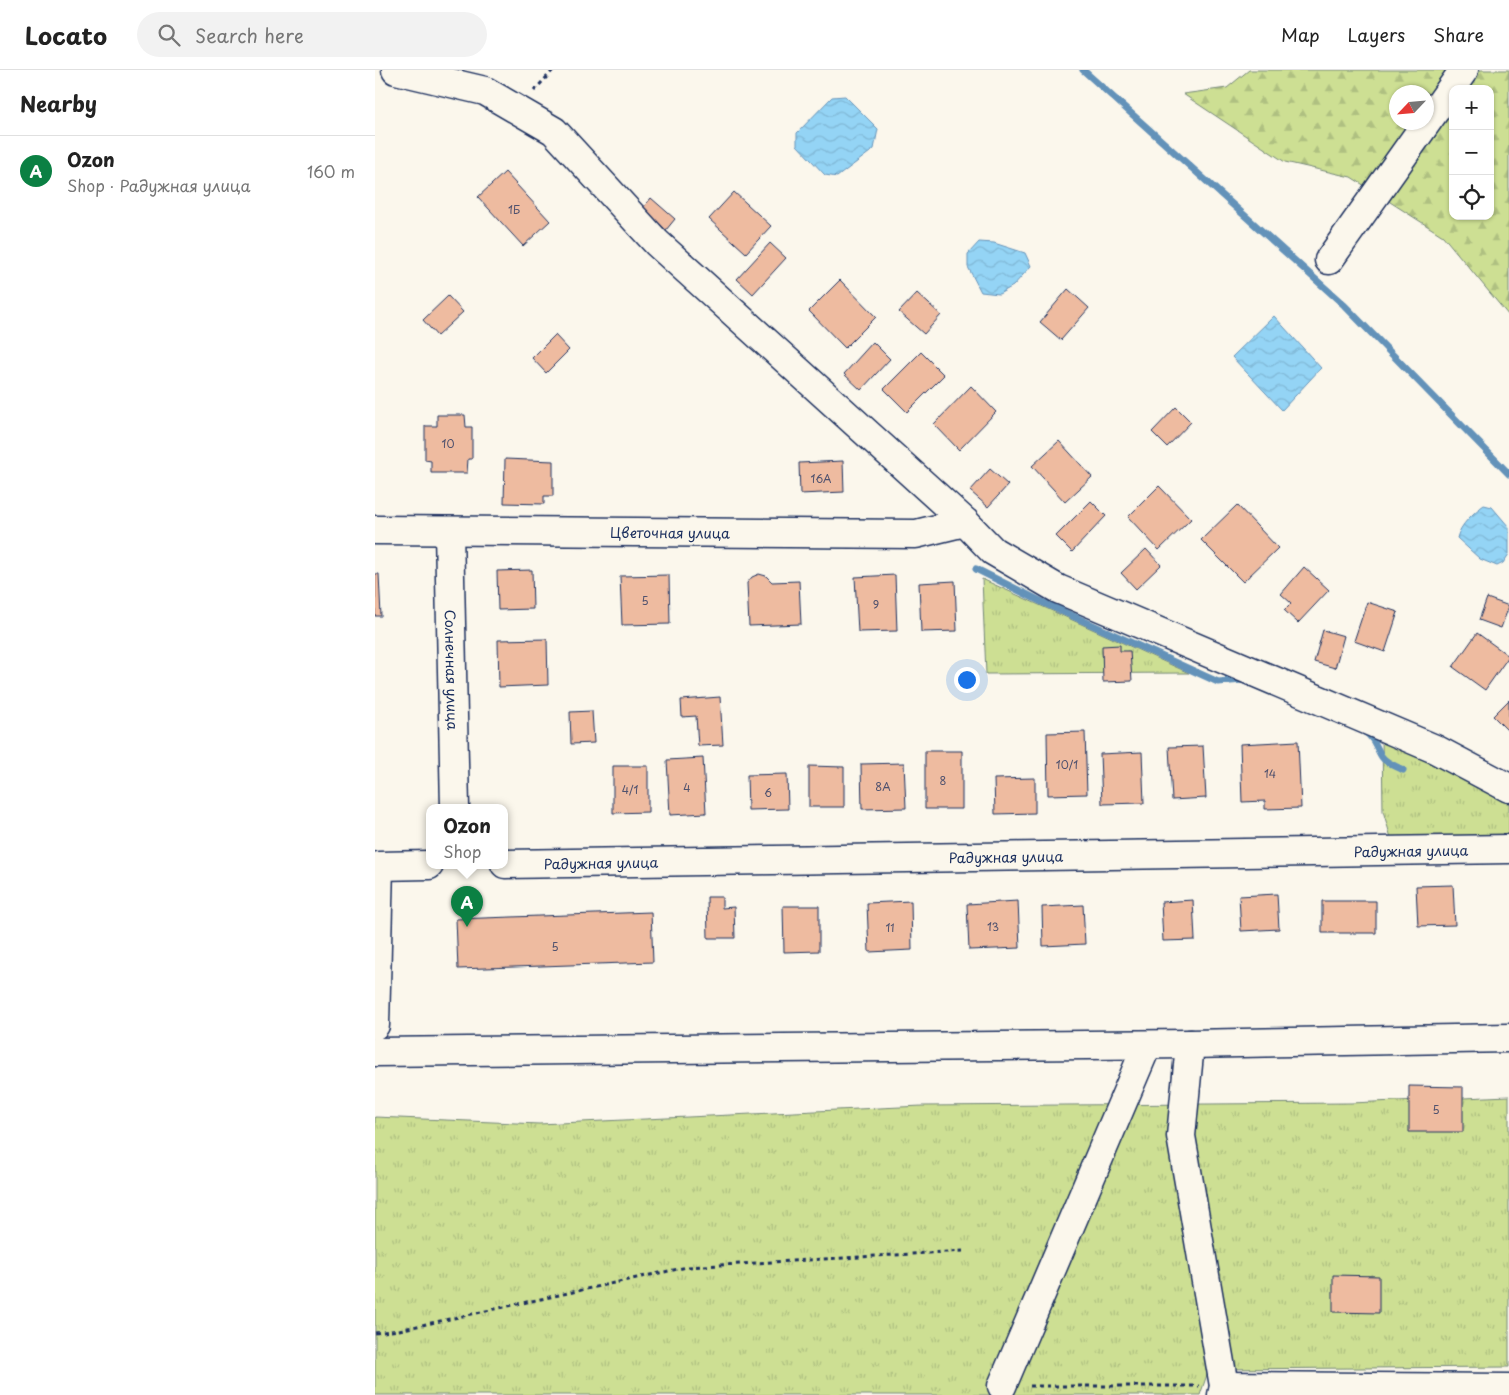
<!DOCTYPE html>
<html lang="en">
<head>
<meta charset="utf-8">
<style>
	:root { --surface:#fff; --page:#f2f2f2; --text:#222; --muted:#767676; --line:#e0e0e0; --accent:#0b8043 }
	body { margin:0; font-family:"Playpen Sans",sans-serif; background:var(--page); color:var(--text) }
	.controls { position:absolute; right:15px; top:15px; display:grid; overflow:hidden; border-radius:10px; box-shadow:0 1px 4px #0004 }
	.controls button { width:45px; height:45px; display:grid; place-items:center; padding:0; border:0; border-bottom:1px solid var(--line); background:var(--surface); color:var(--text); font:25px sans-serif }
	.compass { position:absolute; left:1014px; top:15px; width:45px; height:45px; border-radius:50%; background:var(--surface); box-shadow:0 1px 4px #0004; rotate:244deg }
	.you { position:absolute; left:591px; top:609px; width:18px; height:18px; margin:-12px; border:4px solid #fff; border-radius:50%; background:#1a73e8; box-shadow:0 0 0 8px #1a73e833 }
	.badge { display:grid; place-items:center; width:32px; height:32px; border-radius:50%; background:var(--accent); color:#fff; font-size:16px; font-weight:700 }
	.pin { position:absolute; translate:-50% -41px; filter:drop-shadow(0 1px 2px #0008) }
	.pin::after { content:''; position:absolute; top:26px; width:18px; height:15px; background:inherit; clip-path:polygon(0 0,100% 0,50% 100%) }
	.popup { position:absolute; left:51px; top:734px; width:82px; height:65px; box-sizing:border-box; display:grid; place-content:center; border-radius:10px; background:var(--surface); filter:drop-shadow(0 1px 4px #0005); font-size:16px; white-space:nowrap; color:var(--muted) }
	.popup b { font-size:19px; color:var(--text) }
	.popup::after { content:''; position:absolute; left:50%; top:100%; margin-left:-10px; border:10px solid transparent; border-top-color:var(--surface) }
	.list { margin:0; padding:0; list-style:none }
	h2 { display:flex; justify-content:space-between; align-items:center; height:65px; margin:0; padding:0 20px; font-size:21px }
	h2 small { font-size:16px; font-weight:400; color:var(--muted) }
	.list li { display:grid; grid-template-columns:32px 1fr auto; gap:15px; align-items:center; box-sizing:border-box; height:70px; padding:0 20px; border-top:1px solid var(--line) }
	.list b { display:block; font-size:19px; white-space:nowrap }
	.list p { margin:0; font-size:16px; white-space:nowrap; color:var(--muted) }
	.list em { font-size:16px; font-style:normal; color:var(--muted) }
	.icon { flex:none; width:28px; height:28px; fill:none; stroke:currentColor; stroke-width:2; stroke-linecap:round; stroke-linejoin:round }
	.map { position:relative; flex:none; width:1134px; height:1325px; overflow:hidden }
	header { display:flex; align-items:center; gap:30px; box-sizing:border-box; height:70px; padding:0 25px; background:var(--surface); border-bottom:1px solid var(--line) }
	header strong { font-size:24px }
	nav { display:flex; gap:28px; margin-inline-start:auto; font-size:18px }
	.search { width:350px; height:45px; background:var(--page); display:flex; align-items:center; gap:12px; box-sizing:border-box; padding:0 18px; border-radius:28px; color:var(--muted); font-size:19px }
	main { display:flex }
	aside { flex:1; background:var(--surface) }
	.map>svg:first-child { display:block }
	.grass { fill:url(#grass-tufts); stroke:#748778 }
	.forest { fill:url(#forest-firs); stroke:#748778; fill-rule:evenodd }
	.water { fill:url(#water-waves); stroke:#6492b9 }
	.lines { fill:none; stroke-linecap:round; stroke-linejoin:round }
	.stream { stroke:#6492b9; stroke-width:7 }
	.building { fill:#eebba0; stroke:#1b2f5e }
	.minor-casing { stroke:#1b2f5e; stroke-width:31 }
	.path { stroke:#1b2f5e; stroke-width:3; stroke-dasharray:4 4; stroke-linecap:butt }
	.minor { stroke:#fbf7ec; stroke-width:28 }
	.labels { text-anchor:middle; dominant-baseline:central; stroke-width:4; stroke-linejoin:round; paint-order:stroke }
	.number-label { font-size:11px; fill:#50526e }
	.street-label { font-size:14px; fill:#1b2f5e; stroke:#fbf7ec }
</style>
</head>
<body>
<header>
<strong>Locato</strong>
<div class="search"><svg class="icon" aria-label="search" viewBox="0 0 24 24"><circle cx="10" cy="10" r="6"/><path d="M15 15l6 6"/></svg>Search here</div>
<nav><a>Map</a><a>Layers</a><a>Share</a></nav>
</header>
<main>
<aside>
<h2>Nearby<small></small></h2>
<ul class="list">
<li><span class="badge">A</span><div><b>Ozon</b><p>Shop · Радужная улица</p></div><em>160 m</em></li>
</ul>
</aside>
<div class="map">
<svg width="1134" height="1325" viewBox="0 0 1134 1325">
	<defs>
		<pattern id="grass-tufts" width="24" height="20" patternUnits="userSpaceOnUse" patternTransform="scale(1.25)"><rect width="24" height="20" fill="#cddf93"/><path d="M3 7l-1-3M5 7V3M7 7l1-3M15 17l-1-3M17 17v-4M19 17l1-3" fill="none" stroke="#afc081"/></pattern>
		<pattern id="forest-firs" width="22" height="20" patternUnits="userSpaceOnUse" patternTransform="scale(1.25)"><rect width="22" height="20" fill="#cddf93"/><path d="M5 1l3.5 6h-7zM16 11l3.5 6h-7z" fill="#afc081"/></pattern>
		<pattern id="water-waves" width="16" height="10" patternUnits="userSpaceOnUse" patternTransform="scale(1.25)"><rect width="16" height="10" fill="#94d4f5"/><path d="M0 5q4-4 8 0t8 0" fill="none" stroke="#7fb6d4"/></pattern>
	</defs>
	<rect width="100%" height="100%" fill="#fbf7ec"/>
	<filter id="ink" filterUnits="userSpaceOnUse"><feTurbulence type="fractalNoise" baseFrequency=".02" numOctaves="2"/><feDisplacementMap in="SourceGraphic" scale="10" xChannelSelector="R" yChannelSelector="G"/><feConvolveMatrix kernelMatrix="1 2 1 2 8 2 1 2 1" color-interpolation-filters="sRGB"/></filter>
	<g filter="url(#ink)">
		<path class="grass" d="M 607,509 L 814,603 L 611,604 Z
			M 1007,669 L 1134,733 L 1134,771 L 1017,771 L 1008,741 Z
			M 1134,1026 L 1134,1297 L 834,1299 L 825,1325 L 0,1325 L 0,1047 L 164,1054 L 547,1036 L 976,1033 Z"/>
		<path class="forest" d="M 874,0 L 1134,0 L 1134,246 L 1068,166 L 976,107 L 910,92 L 808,24 L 852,18 ZM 1078,19 L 1115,19 L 1115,146 L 1078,146 ZM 1022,22 L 1052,22 L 1052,52 L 1022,52 Z"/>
		<path class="water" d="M 470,26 L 503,59 L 499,79 L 462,107 L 450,105 L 422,75 L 422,63 L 457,27 Z
			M 604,172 L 619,173 L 650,183 L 656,196 L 638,216 L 624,224 L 606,222 L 593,197 L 593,184 Z
			M 899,246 L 946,298 L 907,340 L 857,287 Z
			M 1109,435 L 1117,437 L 1134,457 L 1134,484 L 1128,493 L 1122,496 L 1105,489 L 1082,468 C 1085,455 1099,442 1109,435 Z"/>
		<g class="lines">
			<path class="stream" d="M 708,0 L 969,235 L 1134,404
				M 601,499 L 669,533 L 843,612 L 868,610 L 872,612
				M 988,661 C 999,666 1001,678 1007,687 C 1011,693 1021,696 1028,700"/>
		</g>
		<path class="building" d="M 130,102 L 175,151 L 148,176 L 103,127 Z
			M 359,122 L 396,156 L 371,183 L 334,149 Z
			M 276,128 L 300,149 L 291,160 L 267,139 Z
			M 395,173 L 411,188 L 378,224 L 362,209 Z
			M 465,210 L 501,247 L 470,278 L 434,241 Z
			M 693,219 L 714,238 L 686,270 L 665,252 Z
			M 542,223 L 566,245 L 549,264 L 524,242 Z
			M 73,226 L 88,242 L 62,266 L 48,250 Z
			M 180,265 L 194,280 L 171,303 L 157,288 Z
			M 498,272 L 515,289 L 486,320 L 469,304 Z
			M 546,282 L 569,305 L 532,342 L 509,319 Z
			M 596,316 L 621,342 L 584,380 L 559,354 Z
			M 801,337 L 816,352 L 792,377 L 777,362 Z
			M 62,345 L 90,345 L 91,357 L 97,357 L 97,389 L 93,389 L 92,403 L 56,403 L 56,391 L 50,390 L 50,356 L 62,356 Z
			M 684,371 L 717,407 L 690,432 L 657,396 Z
			M 130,389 L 178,391 L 178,426 L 169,426 L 169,434 L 129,433 Z
			M 468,391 L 469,422 L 425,424 L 424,393 Z
			M 615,399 L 633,415 L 613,437 L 595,421 Z
			M 784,416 L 816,449 L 784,480 L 753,447 Z
			M 716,431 L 731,446 L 697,482 L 681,466 Z
			M 862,435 L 903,478 L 868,512 L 826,470 Z
			M 771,479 L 786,495 L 761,519 L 746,503 Z
			M 929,497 L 954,520 L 923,553 L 909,540 L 916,533 L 906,524 Z
			M 157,500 L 158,539 L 123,540 L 122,501 Z
			M 0,504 L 4,504 L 6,546 L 0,546 Z
			M 384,504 L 391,506 L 397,512 L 424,511 L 426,554 L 374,556 L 372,513 L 377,507 Z
			M 294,505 L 295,554 L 247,555 L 245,506 Z
			M 520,505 L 522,561 L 483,562 L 480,507 Z
			M 580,511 L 582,561 L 546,562 L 544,513 Z
			M 1112,528 L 1134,536 L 1126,558 L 1104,550 Z
			M 992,532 L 1023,542 L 1010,582 L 979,571 Z
			M 948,560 L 969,566 L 960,598 L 939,592 Z
			M 1102,563 L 1134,586 L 1110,620 L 1078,597 Z
			M 172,569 L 173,615 L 124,617 L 123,570 Z
			M 745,575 L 745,581 L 755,581 L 757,611 L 728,612 L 727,576 Z
			M 345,627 L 348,675 L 323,676 L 321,646 L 307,647 L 306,630 Z
			M 1134,630 L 1134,662 L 1118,646 Z
			M 217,641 L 219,673 L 196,674 L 195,642 Z
			M 710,662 L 712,724 L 673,725 L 672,663 Z
			M 923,671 L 926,738 L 890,739 L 890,731 L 867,732 L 865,674 Z
			M 828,676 L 831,728 L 797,730 L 794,677 Z
			M 550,681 L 587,681 L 587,739 L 550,739 Z
			M 767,682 L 769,733 L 727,734 L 725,684 Z
			M 328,688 L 331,743 L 295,745 L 292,690 Z
			M 529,693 L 531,738 L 487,739 L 486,694 Z
			M 238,696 L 273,696 L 273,742 L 238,743 Z
			M 434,696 L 469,697 L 469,737 L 434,737 Z
			M 412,704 L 413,739 L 373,740 L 372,705 Z
			M 660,708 L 660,743 L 620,744 L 619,709 Z
			M 1078,815 L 1080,855 L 1043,856 L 1041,816 Z
			M 902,824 L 904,859 L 866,861 L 864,826 Z
			M 332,827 L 347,827 L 347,838 L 359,837 L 360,868 L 333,868 Z
			M 818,830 L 820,870 L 788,871 L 786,832 Z
			M 536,831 L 537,880 L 494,882 L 492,833 Z
			M 643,831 L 645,878 L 594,880 L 592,834 Z
			M 947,831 L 1001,831 L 1001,863 L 947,863 Z
			M 708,835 L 710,874 L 668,876 L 667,837 Z
			M 408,836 L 444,836 L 444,881 L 409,882 Z
			M 276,842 L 278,892 L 83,899 L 81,849 Z
			M 1034,1016 L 1088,1017 L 1088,1062 L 1034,1062 Z
			M 958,1205 L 1004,1206 L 1004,1243 L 958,1242 Z"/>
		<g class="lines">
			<g class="minor-casing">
				<g id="minor">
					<path d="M 21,0 L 110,21 L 179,61 L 282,173 L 590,452 L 618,481 L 683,519 L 1060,679 L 1134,718"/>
					<path d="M 954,190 L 1089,0"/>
					<path id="s1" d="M 0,460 L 541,464 L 590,452"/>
					<path id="s2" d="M 74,462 L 80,738"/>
					<path id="s3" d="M 130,794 L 1134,779"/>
					<path d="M 0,955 L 4,796 L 54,795"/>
					<path d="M 815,974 L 806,1066 L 849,1316 L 847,1325"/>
					<path d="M 0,982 L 815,974 L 1134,968"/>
					<path d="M 627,1316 L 772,975"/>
					<path d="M 849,1316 L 1134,1318"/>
				</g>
			</g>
			<path class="path" d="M 159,21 L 178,0
				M 0,1263 L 24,1260 L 312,1197 L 588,1181
				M 655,1316 L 824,1316"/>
			<use href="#minor" class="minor"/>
		</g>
	</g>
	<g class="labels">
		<g class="number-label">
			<text x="139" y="139">1Б</text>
			<text x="73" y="373">10</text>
			<text x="446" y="408">16А</text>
			<text x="270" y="530">5</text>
			<text x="501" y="534">9</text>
			<text x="692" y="694">10/1</text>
			<text x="895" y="703">14</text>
			<text x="568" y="710">8</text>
			<text x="508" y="716">8А</text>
			<text x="312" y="717">4</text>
			<text x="255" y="719">4/1</text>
			<text x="393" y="722">6</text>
			<text x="618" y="856">13</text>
			<text x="515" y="857">11</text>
			<text x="180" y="876">5</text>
			<text x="1061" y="1039">5</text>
		</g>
		<g class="street-label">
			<text stroke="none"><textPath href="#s1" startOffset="295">Цветочная улица</textPath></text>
			<text stroke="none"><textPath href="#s2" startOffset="138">Солнечная улица</textPath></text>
			<text stroke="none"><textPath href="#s3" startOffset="906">Радужная улица</textPath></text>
			<text stroke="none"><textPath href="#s3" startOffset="501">Радужная улица</textPath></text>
			<text stroke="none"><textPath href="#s3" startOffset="96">Радужная улица</textPath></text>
		</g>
	</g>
</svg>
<div class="controls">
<button>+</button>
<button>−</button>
<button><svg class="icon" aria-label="locate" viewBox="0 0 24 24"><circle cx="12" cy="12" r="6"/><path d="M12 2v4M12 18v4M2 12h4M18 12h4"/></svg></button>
</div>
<svg class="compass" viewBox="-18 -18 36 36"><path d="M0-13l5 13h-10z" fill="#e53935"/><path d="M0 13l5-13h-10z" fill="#767676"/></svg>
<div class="you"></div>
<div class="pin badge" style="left:92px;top:857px">A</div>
<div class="popup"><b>Ozon</b>Shop</div>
</div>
</main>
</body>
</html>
